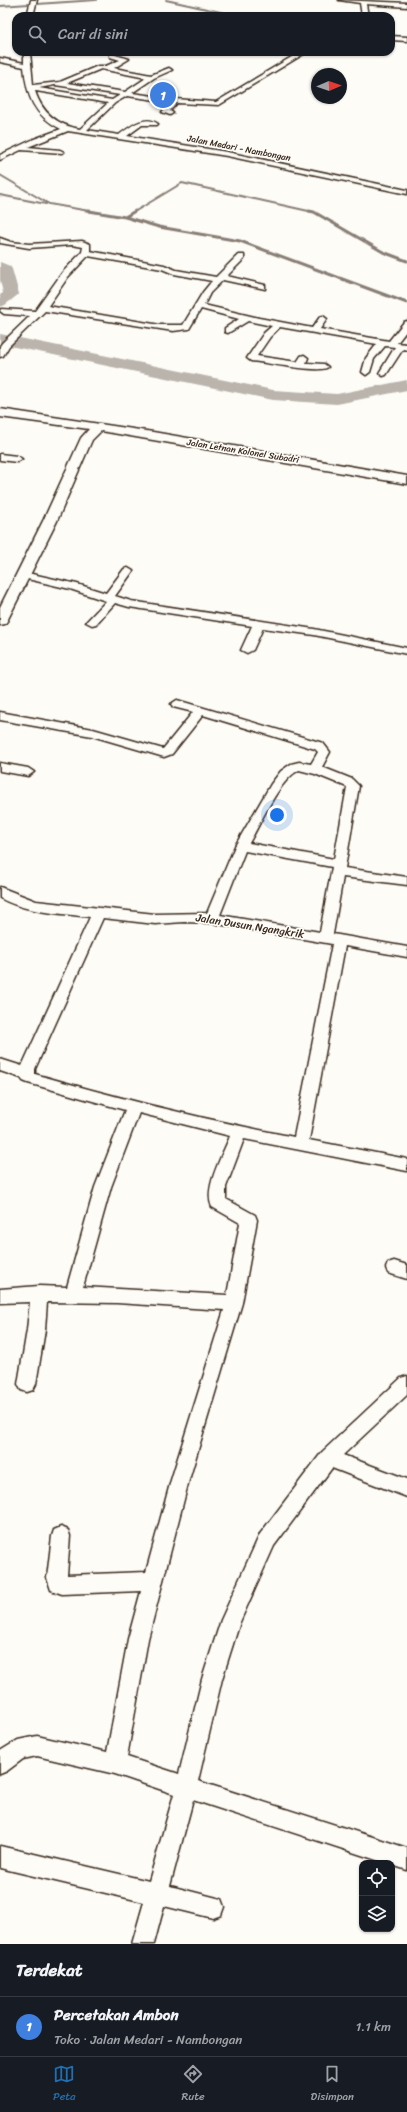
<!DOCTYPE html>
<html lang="id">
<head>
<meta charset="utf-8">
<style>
	:root { --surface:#171b24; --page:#20242c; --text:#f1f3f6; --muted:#9ea1a6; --line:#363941; --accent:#1f6fb2 }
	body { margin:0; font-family:Sriracha,sans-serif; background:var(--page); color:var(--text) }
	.controls { position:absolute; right:12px; bottom:12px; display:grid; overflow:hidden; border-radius:8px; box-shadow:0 1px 3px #0004 }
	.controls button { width:36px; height:36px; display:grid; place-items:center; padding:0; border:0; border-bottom:1px solid var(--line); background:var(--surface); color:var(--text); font:20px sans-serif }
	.compass { position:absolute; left:311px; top:68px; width:36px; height:36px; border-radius:50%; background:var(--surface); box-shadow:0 1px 3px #0004; rotate:88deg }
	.you { position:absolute; left:277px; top:815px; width:14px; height:14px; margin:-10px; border:3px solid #fff; border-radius:50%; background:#1a73e8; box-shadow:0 0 0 6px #1a73e833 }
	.badge { display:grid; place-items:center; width:26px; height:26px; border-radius:50%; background:var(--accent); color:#fff; font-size:13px; font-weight:700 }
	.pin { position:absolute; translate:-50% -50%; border:2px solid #fff; box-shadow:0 1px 4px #0006 }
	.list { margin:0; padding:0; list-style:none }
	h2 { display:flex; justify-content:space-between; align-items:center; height:52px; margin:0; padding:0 16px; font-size:17px }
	h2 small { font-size:13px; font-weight:400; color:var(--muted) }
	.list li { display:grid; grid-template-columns:26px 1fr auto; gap:12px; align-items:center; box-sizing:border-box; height:60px; padding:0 16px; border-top:1px solid var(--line) }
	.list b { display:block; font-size:15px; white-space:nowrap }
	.list p { margin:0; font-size:13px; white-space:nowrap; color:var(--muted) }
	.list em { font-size:13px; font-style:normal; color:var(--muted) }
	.icon { flex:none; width:22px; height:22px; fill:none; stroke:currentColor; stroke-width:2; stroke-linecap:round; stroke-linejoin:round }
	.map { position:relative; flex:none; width:407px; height:1944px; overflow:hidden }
	.search { position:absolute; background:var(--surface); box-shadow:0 1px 3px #0004; left:12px; right:12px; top:12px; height:44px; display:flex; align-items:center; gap:10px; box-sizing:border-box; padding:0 14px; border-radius:12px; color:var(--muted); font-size:15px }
	.sheet { height:112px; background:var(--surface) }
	nav { display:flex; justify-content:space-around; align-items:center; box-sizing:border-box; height:56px; border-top:1px solid var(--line); background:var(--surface); font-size:11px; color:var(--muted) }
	nav a { display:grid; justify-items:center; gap:2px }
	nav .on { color:var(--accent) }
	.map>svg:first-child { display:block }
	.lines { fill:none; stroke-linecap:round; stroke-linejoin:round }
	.stream-far1 { stroke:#887d74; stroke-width:2 }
	.stream { stroke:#887d74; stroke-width:3 }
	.river { fill:#bbb4ad; fill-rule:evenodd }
	.minor-casing { stroke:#3b2a1e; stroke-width:3 }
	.major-casing { stroke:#3b2a1e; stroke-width:3 }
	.minor { fill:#fdfcf7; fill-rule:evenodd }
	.major { fill:#fdfcf7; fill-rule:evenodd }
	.labels { text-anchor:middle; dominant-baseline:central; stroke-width:3.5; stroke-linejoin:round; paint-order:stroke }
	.far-street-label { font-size:9px; fill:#3b2a1e; stroke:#fdfcf7 }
	.street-label { font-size:11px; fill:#3b2a1e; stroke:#fdfcf7 }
</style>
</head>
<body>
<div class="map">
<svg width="407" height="1944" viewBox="0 0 407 1944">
	<rect width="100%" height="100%" fill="#fdfcf7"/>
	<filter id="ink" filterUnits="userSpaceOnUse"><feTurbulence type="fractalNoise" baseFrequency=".025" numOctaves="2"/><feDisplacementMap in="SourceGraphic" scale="8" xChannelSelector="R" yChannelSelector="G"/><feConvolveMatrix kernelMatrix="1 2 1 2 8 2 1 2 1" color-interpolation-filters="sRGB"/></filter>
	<g filter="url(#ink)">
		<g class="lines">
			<path class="stream-far1" d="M 166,0 L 225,13
				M 37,4 L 96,0
				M 0,6 L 29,4
				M 0,175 L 49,204 L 95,212
				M 0,195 L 46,204
				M 134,212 L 182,183 L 313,212"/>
			<path class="stream" d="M 89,211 L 125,217 L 135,211
				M 309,211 L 314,212 L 383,252 L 407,261
				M 125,217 L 159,227 L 240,241 L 407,303"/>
			<path class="river" d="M 0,262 L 10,266 L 12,269 L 19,294 L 5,305 L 0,307 L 0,295 L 3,293 L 0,280 Z
				M 0,334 L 273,390 L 337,394 L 407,380 L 407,390 L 337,404 L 273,400 L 0,344 Z"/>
			<g class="minor-casing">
				<path id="minor" d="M 31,0 L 37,0 L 33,16 L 27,16 Z
					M 339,0 L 407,3 L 407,7 L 366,4 L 368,16 L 362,16 L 360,3 Z
					M 391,36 L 407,37 L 407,41 L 391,40 Z
					M 24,52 L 30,52 L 33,85 L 60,82 L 98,66 L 106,66 L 120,60 L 110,57 L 110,55 L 112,54 L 129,59 L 114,68 L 151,75 L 169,68 L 172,70 L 154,78 L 132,93 L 175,99 L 216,102 L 300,52 L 307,52 L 219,105 L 177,103 L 170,111 L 173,113 L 170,115 L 162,112 L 170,102 L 127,96 L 115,103 L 87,130 L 119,135 C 130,127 145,114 158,124 L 157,125 L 142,125 L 127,136 L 227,152 L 407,190 L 407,194 L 227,156 L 68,131 L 28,147 L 60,150 L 64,152 L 62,153 L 21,150 L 0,160 L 0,155 L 34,139 L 61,129 C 33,115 27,96 24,67 L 0,62 L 0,58 L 24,63 ZM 101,69 L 146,78 L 125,92 L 67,83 ZM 55,85 L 120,95 L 112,100 L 39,88 ZM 35,91 L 36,91 L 108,103 L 80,129 C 57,125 42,113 35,91 Z
					M 0,238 L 11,242 L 29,244 L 82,241 L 90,244 L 90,251 L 164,265 L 176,270 L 216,277 L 238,255 L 244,255 L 244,259 L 227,276 L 265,285 L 265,289 L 223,280 L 210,293 L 204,305 L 259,318 L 312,328 L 320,317 L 323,316 L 327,319 L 320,329 L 389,341 L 404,322 L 407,321 L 407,330 L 397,343 L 407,344 L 407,350 L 403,349 L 386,375 L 383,376 L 379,373 L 395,347 L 385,346 L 374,359 L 370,372 L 366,375 L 362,372 L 366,358 L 377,344 L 280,327 L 270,337 L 257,356 L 297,362 L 301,356 L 304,355 L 308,358 L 306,363 L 324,364 L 328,367 C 321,374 264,362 251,361 L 247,358 L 264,333 L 272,326 L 248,321 L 228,333 L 225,332 L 225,328 L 239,319 L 201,309 L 189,329 L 173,331 L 45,311 L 9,346 L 3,356 L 0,357 L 0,346 L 2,343 L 30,316 L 4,314 L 0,311 L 1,309 L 35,311 L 62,273 L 82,252 L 83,247 L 72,245 L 29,248 L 0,243 ZM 88,256 L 162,269 L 174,274 L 212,281 L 203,292 L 183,325 L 160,325 L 48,306 L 68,277 Z
					M 0,454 L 17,456 L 22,459 L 17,462 L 0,460 Z
					M 128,568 L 133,571 L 115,596 L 131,601 L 314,629 L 407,648 L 407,654 L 314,635 L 263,628 L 253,650 L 247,653 L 241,650 L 252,626 L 129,607 L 115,603 L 96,624 L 92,625 L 86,622 L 106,601 L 70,589 L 19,577 L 18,575 L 23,572 L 77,584 L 106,593 L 124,569 Z
					M 177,700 L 323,743 L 330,752 L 322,767 L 352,779 L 359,786 L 345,868 L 407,877 L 407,885 L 343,877 L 333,934 L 407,947 L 407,957 L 345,946 L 309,1140 L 407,1159 L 407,1171 L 244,1139 L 226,1187 L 226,1199 L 255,1215 L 257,1220 L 242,1303 L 189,1480 L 148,1639 L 127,1757 L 179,1774 L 202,1679 L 221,1620 L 260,1534 L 322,1452 L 401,1378 L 407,1376 L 407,1395 L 343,1455 L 407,1479 L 407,1497 L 332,1468 L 274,1546 L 240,1622 L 222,1679 L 198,1781 L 407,1848 L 407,1870 L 392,1865 L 392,1863 L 386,1863 L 193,1800 L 170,1886 L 221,1899 L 224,1907 L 221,1915 L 213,1918 L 164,1906 L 154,1944 L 132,1944 L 144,1902 L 0,1868 L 0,1846 L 149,1881 L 174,1794 L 115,1774 L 37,1756 L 23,1759 L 7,1771 L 0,1774 L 0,1751 L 18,1740 L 37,1736 L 107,1752 L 128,1639 L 141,1591 L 62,1594 L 51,1590 L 47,1578 L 52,1536 L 54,1530 L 61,1527 L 68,1530 L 70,1536 L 67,1575 L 146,1572 L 171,1480 L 224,1310 L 117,1303 L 47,1302 L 45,1330 L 36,1384 L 33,1390 L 27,1392 L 21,1390 L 18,1384 L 27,1330 L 30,1302 L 0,1303 L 0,1289 L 39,1286 L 67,1287 L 95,1187 L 125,1110 L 28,1083 L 23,1081 L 21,1078 L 0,1071 L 0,1059 L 22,1066 L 90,917 C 59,913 27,913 0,898 L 0,887 L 36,901 L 155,914 L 207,913 L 235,846 L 271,784 L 281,771 L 291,764 L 299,762 L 311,764 L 318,752 L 315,749 L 203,715 L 172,754 L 164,757 L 92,736 L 0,720 L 0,712 L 93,729 L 163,749 L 193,712 L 173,707 L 171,704 ZM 299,770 L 315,774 L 347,787 L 334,859 L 249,843 C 261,823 278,781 299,770 ZM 245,851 L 332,867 L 320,932 L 220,915 ZM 103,918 L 155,924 L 184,922 L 212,923 L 332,944 L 294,1137 C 207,1120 120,1099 35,1074 L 35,1069 ZM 139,1113 L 230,1136 C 223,1154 203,1189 212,1207 L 240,1223 L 227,1295 L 83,1287 L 111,1187 Z
					M 0,763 L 28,768 L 34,772 L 28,776 L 0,771 Z
					M 394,1261 L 407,1265 L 407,1279 L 388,1273 L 386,1268 L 388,1263 Z"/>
			</g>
			<g class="major-casing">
				<path id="major" d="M 0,409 L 153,432 L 407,476 L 407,484 L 101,431 L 92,440 L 57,521 L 7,621 L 5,624 L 0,625 L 0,607 L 43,521 L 81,438 L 89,429 L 0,417 Z"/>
			</g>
			<use href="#minor" class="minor"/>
			<use href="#major" class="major"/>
		</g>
	</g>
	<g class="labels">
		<g class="far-street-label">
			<text transform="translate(239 148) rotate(11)">Jalan Medari - Nambongan</text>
			<text transform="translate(243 451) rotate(9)">Jalan Letnan Kolonel Subadri</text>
		</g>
		<g class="street-label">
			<text transform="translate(250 926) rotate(9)">Jalan Dusun Ngangkrik</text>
		</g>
	</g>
</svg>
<div class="controls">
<button><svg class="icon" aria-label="locate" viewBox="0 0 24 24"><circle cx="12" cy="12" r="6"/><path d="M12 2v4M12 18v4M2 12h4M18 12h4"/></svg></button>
<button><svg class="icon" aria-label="layers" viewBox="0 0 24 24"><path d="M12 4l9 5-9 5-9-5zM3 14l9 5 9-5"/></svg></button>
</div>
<svg class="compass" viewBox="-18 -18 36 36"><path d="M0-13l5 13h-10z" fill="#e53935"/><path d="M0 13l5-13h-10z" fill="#9ea1a6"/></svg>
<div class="you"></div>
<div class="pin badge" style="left:163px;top:95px;background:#3f7fe0">1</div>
<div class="search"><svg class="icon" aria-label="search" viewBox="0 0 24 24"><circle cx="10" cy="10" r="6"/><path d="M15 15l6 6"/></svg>Cari di sini</div>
</div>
<section class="sheet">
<h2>Terdekat<small></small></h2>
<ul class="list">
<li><span class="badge" style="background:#3f7fe0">1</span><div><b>Percetakan Ambon</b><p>Toko · Jalan Medari - Nambongan</p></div><em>1.1 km</em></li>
</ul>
</section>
<nav>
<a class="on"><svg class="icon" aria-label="map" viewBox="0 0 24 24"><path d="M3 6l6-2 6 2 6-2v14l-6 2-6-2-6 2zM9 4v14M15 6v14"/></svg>Peta</a>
<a><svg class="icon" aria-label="directions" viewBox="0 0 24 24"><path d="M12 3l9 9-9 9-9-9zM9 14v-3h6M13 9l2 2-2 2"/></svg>Rute</a>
<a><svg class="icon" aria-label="saved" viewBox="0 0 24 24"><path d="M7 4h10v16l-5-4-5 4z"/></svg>Disimpan</a>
</nav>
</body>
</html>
